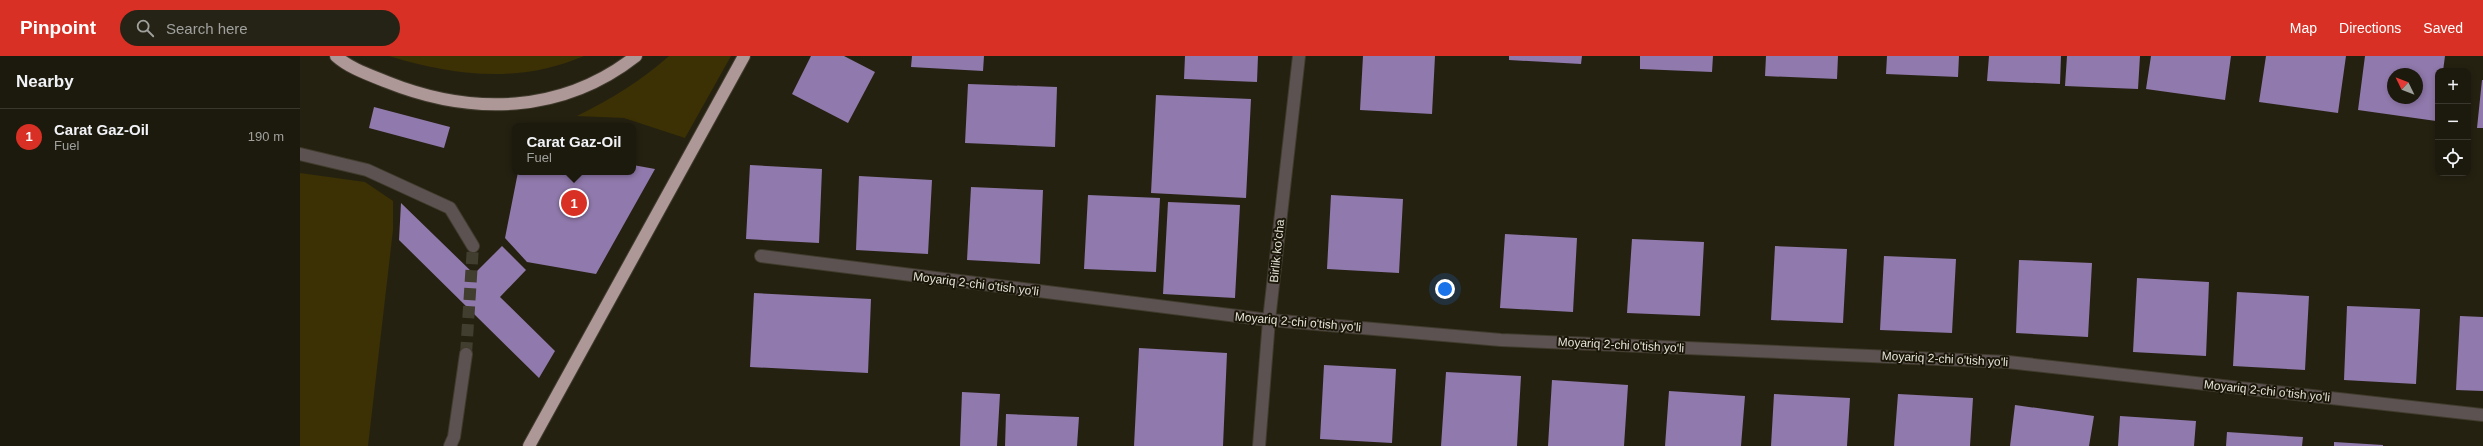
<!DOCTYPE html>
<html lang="en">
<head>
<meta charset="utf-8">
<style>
	:root { --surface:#1c190d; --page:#252216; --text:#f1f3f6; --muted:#a0a09d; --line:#3a382e; --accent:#d93025 }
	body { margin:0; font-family:Helvetica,sans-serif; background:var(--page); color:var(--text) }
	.controls { position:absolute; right:12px; top:12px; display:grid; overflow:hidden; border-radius:8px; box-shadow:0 2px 6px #0003 }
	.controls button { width:36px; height:36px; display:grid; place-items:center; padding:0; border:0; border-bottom:1px solid var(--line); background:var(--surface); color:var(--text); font:20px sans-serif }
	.compass { position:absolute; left:2087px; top:12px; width:36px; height:36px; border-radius:50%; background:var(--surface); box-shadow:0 2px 6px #0003; rotate:313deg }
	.you { position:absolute; left:1145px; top:233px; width:14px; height:14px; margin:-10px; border:3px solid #fff; border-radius:50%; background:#1a73e8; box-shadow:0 0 0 6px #1a73e833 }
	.badge { display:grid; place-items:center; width:26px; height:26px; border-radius:50%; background:var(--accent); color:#fff; font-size:13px; font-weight:700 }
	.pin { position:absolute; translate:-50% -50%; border:2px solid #fff; box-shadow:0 1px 4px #0006 }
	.popup { position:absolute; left:212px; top:67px; width:124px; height:52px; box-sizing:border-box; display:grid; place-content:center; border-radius:8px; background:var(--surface); filter:drop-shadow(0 1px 3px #0005); font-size:13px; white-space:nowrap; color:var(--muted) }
	.popup b { font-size:15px; color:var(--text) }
	.popup::after { content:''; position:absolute; left:50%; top:100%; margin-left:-8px; border:8px solid transparent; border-top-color:var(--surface) }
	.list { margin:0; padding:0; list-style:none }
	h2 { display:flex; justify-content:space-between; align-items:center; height:52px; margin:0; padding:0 16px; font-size:17px }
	h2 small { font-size:13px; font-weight:400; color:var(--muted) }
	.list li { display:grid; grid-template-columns:26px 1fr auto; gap:12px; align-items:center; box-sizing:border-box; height:56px; padding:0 16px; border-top:1px solid var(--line) }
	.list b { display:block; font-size:15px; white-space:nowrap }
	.list p { margin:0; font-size:13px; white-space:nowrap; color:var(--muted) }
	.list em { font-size:13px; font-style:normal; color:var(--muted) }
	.icon { flex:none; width:22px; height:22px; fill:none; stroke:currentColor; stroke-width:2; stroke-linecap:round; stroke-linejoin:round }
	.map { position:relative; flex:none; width:2183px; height:390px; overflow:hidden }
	header { display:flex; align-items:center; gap:24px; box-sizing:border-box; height:56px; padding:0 20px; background:var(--accent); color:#fff }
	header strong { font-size:19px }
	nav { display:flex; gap:22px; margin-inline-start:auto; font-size:14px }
	.search { width:280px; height:36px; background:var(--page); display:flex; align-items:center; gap:10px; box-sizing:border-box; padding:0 14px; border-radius:22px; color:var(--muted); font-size:15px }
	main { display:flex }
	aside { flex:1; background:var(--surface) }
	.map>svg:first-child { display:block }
	.green { fill:#3b3104 }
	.building { fill:#9079ac; fill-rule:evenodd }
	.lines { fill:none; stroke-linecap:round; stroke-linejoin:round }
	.minor-tunnel { stroke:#423e2f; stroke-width:12; stroke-dasharray:12 6; stroke-linecap:butt }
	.minor-casing { stroke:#403c2d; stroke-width:14 }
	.highway-casing { stroke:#403c2d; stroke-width:14 }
	.minor { stroke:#5c5252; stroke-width:12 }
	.highway { stroke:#ad9797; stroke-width:12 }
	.labels { text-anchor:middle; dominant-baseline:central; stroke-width:4; stroke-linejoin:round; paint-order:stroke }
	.street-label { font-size:12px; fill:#e3e1d7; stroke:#1b1708 }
</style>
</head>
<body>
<header>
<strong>Pinpoint</strong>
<div class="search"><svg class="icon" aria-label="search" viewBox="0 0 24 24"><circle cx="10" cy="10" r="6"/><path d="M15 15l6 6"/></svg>Search here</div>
<nav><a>Map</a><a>Directions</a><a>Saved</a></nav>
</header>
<main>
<aside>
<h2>Nearby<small></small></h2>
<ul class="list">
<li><span class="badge">1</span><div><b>Carat Gaz-Oil</b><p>Fuel</p></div><em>190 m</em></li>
</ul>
</aside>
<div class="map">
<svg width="2183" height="390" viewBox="0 0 2183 390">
	<rect width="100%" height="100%" fill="#252111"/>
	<path class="green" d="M 89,0 L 284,0 C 218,28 155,20 89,0 Z
		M 369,0 L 431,0 L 385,82 L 324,62 L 277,60 C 311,43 341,25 369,0 Z
		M 0,117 L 65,126 L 93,145 L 93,174 L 68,390 L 0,390 Z"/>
	<path class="building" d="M 511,0 L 544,0 L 575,16 L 548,67 L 492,38 Z
		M 612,0 L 684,0 L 683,15 L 611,11 Z
		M 885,0 L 958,0 L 957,26 L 884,23 Z
		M 1063,0 L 1135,0 L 1132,58 L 1060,54 Z
		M 1209,0 L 1282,0 L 1281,8 L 1209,4 Z
		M 1340,0 L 1413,0 L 1412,16 L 1340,13 Z
		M 1466,0 L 1538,0 L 1537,23 L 1465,20 Z
		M 1587,0 L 1659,0 L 1658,21 L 1586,18 Z
		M 1689,0 L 1761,0 L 1760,28 L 1687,25 Z
		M 1767,0 L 1840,0 L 1838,33 L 1765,30 Z
		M 1851,0 L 1931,0 L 1925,44 L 1846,33 Z
		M 1966,0 L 2046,0 L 2038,57 L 1959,46 Z
		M 2065,0 L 2145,0 L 2143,15 L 2138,15 L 2136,65 L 2058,54 ZM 2093,18 L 2117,18 L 2117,42 L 2093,42 Z
		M 2182,24 L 2183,24 L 2183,72 L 2177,72 Z
		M 668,28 L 757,31 L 755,91 L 665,87 Z
		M 856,39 L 951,43 L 946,142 L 851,137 Z
		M 74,51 L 150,71 L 144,92 L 69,72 Z
		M 333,109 L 355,113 L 296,218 L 227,206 L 205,182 L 218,116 L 333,116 Z
		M 450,109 L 522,113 L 519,187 L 446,183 Z
		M 559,120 L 632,124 L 628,198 L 556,194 Z
		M 671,131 L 743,134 L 740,208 L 667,204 Z
		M 788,139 L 860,142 L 856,216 L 784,213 Z
		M 1031,139 L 1103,143 L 1099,217 L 1027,213 Z
		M 868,146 L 940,149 L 935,242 L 863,238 Z
		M 101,147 L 174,218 L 202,190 L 226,214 L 200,241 L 255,295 L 239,322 L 99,184 Z
		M 1205,178 L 1277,182 L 1273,256 L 1200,252 Z
		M 1332,183 L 1404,186 L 1400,260 L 1327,257 Z
		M 1475,190 L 1547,193 L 1543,267 L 1471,264 Z
		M 1584,200 L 1656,203 L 1652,277 L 1580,274 Z
		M 1719,204 L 1792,207 L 1788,281 L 1716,277 Z
		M 1837,222 L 1909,226 L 1906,300 L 1833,296 Z
		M 1937,236 L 2009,240 L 2005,314 L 1933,310 Z
		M 454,237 L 571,243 L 568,317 L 450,311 Z
		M 2047,250 L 2120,253 L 2116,328 L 2044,324 Z
		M 2160,260 L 2183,261 L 2183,335 L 2156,334 Z
		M 839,292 L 927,297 L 923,390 L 834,390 Z
		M 1024,309 L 1096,313 L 1092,387 L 1020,383 Z
		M 1146,316 L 1221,320 L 1217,390 L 1141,390 Z
		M 1252,324 L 1328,329 L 1324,390 L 1248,390 Z
		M 1369,335 L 1445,340 L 1441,390 L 1365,390 Z
		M 662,336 L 700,338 L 697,390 L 660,390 Z
		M 1474,338 L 1550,342 L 1547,390 L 1471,390 Z
		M 1598,338 L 1673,342 L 1670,390 L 1594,390 Z
		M 1715,349 L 1794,360 L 1789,390 L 1710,390 Z
		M 706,358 L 779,361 L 777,390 L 705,390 Z
		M 1820,360 L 1896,365 L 1894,390 L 1818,390 Z
		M 1927,376 L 2003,381 L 2002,390 L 1926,390 Z
		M 2034,386 L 2083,389 L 2083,390 L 2034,390 Z"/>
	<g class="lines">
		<path class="minor-tunnel" d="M 166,298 L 173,190"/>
		<g class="minor-casing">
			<path id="minor" d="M 0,98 L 67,114 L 150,152 L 173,190
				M 461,200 L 969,264 L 1201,284 L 1708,306 L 2183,359
				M 150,390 L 154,381 L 166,298
				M 959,390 L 969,264 L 999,0"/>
		</g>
		<g class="highway-casing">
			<path id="highway" d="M 36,0 C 49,12 70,19 87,26 C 172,60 262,58 336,0
				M 229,390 L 444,0"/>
		</g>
		<use href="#minor" class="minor"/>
		<use href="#highway" class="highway"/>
	</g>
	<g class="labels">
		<g class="street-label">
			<text transform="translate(977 195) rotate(-84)">Birlik ko'cha</text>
			<text transform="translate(676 228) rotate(7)">Moyariq 2-chi o'tish yo'li</text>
			<text transform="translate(998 266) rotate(5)">Moyariq 2-chi o'tish yo'li</text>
			<text transform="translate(1321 289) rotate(3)">Moyariq 2-chi o'tish yo'li</text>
			<text transform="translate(1645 303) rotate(3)">Moyariq 2-chi o'tish yo'li</text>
			<text transform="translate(1967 335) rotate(6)">Moyariq 2-chi o'tish yo'li</text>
		</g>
	</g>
</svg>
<div class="controls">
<button>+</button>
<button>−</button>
<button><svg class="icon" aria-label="locate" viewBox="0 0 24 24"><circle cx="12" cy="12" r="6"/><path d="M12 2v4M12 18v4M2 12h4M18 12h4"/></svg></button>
</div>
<svg class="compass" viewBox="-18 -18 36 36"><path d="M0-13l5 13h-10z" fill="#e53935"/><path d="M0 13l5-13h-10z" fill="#a0a09d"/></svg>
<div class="you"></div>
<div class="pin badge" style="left:274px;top:147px">1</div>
<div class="popup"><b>Carat Gaz-Oil</b>Fuel</div>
</div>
</main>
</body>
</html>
